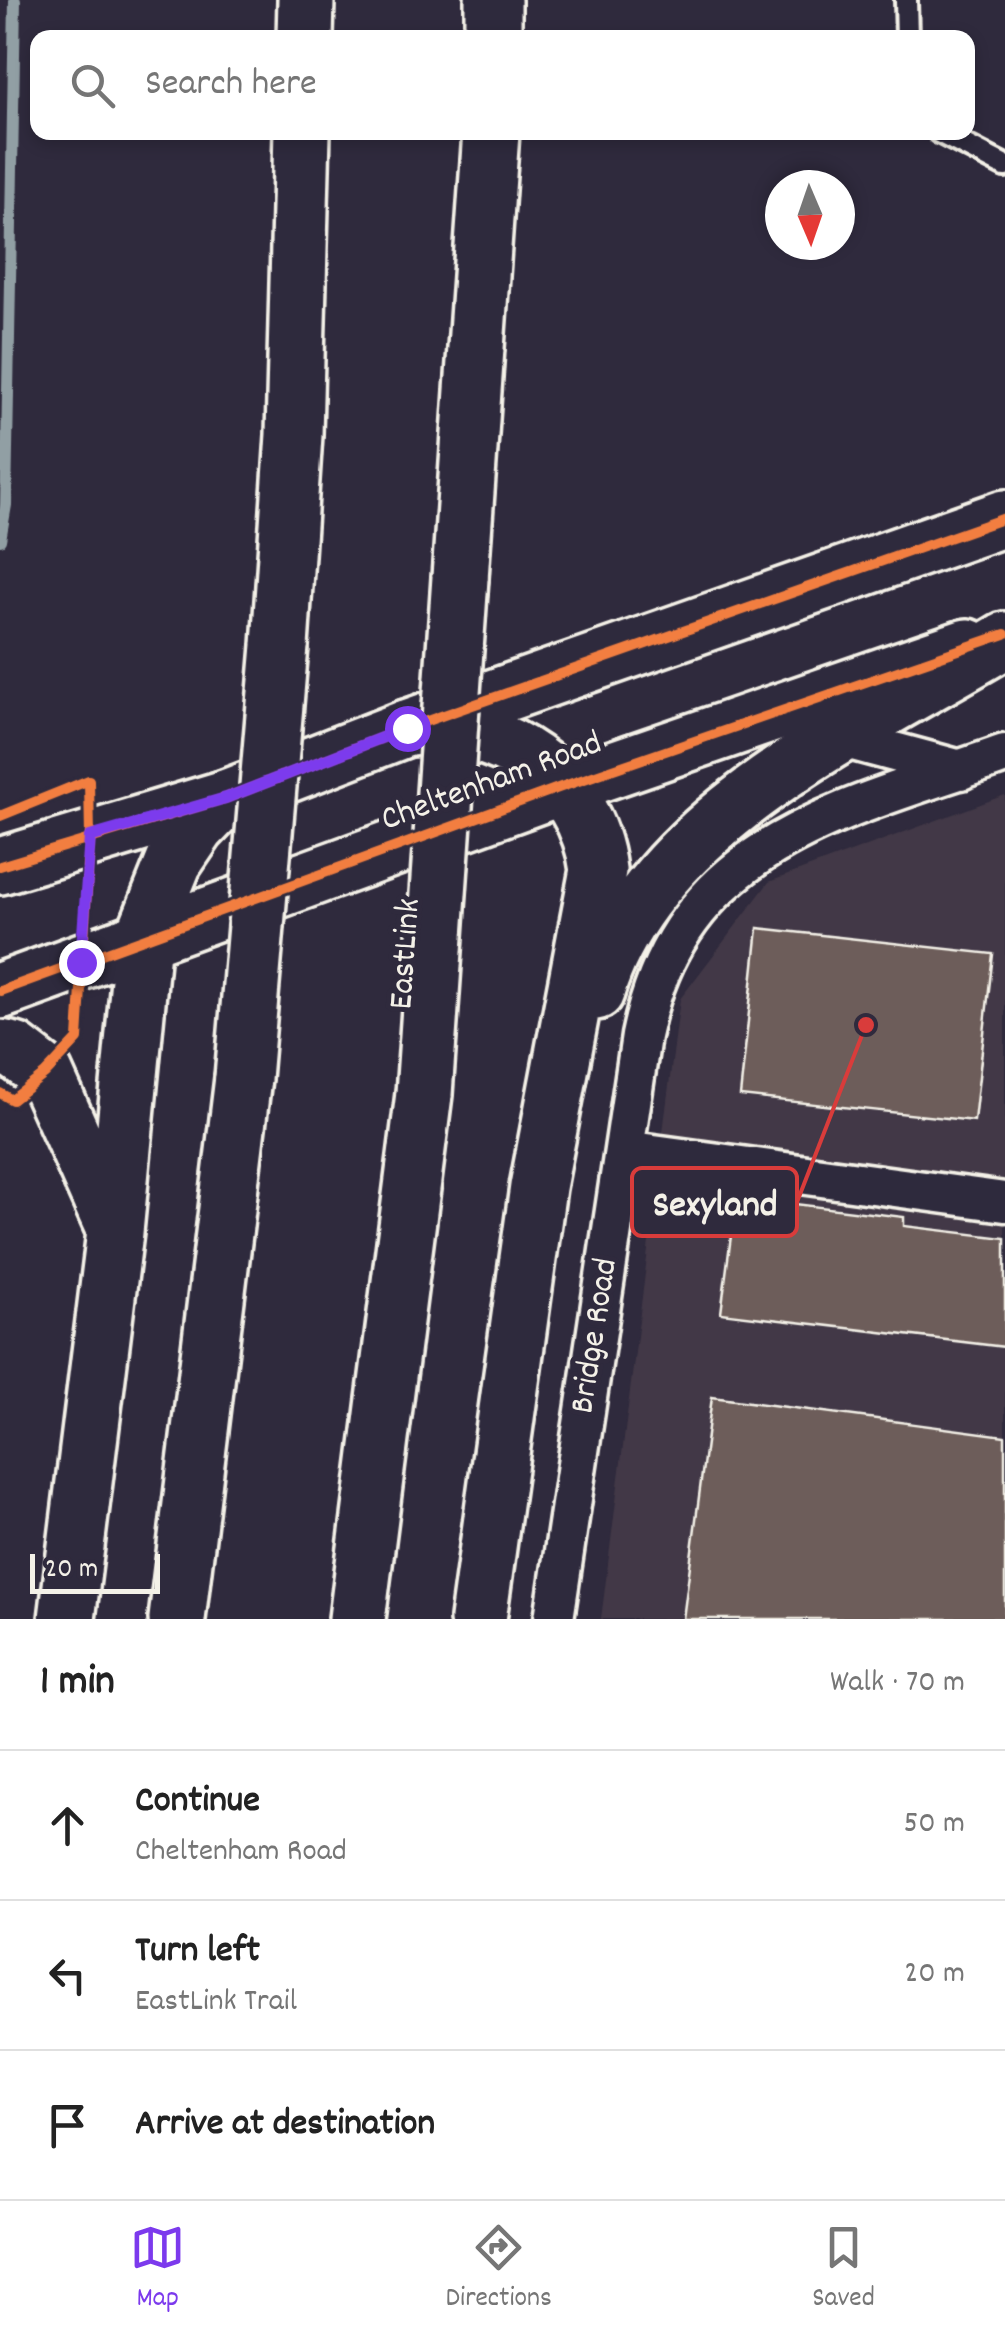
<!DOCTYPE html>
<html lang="en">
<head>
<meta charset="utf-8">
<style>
	:root { --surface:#fff; --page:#f6f6f6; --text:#222; --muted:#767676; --line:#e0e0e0; --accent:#7c3aed }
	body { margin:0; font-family:Dekko,sans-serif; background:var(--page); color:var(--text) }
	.compass { position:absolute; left:765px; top:170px; width:90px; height:90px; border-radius:50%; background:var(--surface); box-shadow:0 5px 15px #0003; rotate:178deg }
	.scale { position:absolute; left:30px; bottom:25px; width:130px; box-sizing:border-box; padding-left:10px; border:5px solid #f4f1e8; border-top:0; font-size:28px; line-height:35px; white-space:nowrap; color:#f4f1e8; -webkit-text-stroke:8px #2f2a3d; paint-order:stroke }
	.stop { position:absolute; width:30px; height:30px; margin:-22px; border:8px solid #7c3aed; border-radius:50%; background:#fff }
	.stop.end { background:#7c3aed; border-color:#fff; box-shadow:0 2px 10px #0008 }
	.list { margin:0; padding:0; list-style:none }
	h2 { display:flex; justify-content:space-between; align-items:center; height:130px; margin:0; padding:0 40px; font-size:42px }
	h2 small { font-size:32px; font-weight:400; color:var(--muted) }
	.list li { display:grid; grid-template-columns:65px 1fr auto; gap:30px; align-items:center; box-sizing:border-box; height:150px; padding:0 40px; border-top:2px solid var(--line) }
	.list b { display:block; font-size:38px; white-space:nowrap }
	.list p { margin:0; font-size:32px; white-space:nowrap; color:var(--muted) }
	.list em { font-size:32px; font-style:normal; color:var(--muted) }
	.icon { flex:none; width:55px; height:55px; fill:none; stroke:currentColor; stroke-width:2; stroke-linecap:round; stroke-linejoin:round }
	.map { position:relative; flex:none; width:1005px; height:1619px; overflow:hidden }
	.search { position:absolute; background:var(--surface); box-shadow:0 5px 15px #0003; left:30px; right:30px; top:30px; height:110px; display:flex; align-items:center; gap:25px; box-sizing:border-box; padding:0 35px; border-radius:20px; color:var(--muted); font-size:38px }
	.sheet { height:580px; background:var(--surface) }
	nav { display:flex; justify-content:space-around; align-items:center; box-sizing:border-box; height:140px; border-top:2px solid var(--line); background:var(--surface); font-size:28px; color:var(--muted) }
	nav a { display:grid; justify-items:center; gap:5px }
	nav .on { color:var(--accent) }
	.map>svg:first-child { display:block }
	.built { fill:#423946 }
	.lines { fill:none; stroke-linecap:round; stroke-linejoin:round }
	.stream { stroke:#919fa4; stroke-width:12 }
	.building { fill:#6d5d5a; stroke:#f4f1e8; stroke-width:2.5 }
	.lane-casing { stroke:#f4f1e8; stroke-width:28 }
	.street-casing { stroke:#f4f1e8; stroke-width:45 }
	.primary-casing { stroke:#f4f1e8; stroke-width:62 }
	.highway-casing { stroke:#f4f1e8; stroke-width:62 }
	.lane { stroke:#2f2a3d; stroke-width:20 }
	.street { stroke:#2f2a3d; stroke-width:38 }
	.primary { stroke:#2f2a3d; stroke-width:55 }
	.highway { stroke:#2f2a3d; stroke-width:55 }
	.highway-bridge-casing { stroke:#f4f1e8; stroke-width:62; stroke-linecap:butt }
	.highway-bridge { stroke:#2f2a3d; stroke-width:55 }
	.cycleway-casing { stroke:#2f2a3d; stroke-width:16 }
	.cycleway { stroke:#f27e40; stroke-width:10 }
	.route { stroke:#7c3aed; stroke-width:12 }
	.labels { text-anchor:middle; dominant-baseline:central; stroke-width:10; stroke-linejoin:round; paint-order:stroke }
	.street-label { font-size:35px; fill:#f4f1e8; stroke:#2f2a3d }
	.leader { fill:none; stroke:#d93c3b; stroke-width:4 }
	.callout-dot { fill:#d93c3b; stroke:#2f2a3d; stroke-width:4 }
	.callout { fill:#2f2a3d; stroke:#d93c3b; stroke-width:4 }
	.callout-label { font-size:38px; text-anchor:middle; font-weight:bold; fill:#f4f1e8 }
</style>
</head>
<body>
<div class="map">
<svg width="1005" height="1619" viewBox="0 0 1005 1619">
	<rect width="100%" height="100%" fill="#2f2a3d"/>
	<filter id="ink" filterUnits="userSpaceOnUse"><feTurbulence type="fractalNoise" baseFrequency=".01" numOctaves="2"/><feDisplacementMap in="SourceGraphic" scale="20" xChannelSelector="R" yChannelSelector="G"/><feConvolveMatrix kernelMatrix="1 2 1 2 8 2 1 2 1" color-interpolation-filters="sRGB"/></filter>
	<g filter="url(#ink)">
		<path class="built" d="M 1005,795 L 1005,1619 L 601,1619 L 680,999 L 769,882 Z"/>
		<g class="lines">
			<path class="stream" d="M 0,540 L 6,505 L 15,0"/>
		</g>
		<path class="building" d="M 758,928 L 993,954 L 974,1121 L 740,1096 Z
			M 736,1197 L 904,1217 L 904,1226 L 1005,1238 L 1005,1347 L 721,1313 Z
			M 712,1397 L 1005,1436 L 1005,1619 L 683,1619 Z"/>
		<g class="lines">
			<g class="lane-casing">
				<path id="lane" d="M 906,0 L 907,38
					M 939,132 L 1005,166"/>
			</g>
			<g class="street-casing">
				<path id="street" d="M 842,738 L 961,770
					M 624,1150 L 1005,1202
					M 554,1619 L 641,1036 C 680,841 842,812 1005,754"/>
			</g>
			<g class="primary-casing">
				<path id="primary" d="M 0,866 L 226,798 L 407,728 L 1005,518
					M 0,991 L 561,787 L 967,647"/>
			</g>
			<g class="highway-casing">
				<path id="highway" d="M 305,38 L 306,0
					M 493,38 L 493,0
					M 460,578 L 491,132
					M 280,646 L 294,435 L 302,132
					M 407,728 C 499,720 586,775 598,870 L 538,1187 L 478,1619
					M 596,992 C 646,821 862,726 1005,640
					M 0,1048 L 15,1051 L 45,1074 L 114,1229
					M 67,1619 L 115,1232 L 143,939 L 174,862 L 197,828 L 226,798
					M 177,1619 L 243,1078
					M 357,1619 L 424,1094"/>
			</g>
			<use href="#lane" class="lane"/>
			<use href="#street" class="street"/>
			<use href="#primary" class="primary"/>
			<use href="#highway" class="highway"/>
			<g class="highway-bridge-casing">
				<path id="highway-bridge" d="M 243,1078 L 280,646
					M 424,1094 L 460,578"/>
			</g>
			<use href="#highway-bridge" class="highway-bridge"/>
			<g class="cycleway-casing">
				<path id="cycleway" d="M 0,816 L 89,780 L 90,837 L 78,1039 L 45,1074 L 12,1100 L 0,1093
					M 0,866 L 226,798 L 407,728 L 1005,518
					M 0,991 L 561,787 L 1005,634"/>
			</g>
			<use href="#cycleway" class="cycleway"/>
		</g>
	</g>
	<g class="lines" filter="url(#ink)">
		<path class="route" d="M 81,962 L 90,837 L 226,798 L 407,728"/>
	</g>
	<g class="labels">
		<g class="street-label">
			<text transform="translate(492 783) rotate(-20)">Cheltenham Road</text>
			<text transform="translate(407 954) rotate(-86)">EastLink</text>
			<text transform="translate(596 1336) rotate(-81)">Bridge Road</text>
		</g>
	</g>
	<path class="leader" d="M866 1025L797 1202"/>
	<circle class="callout-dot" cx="866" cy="1025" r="10"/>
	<rect class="callout" x="632" y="1168" width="165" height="68" rx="10"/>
	<g class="callout-label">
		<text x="715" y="1215">Sexyland</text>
	</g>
</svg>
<svg class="compass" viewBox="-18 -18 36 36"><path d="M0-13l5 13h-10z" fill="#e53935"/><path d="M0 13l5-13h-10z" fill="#767676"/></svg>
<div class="scale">20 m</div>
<div class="stop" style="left:407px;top:728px"></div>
<div class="stop end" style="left:81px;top:962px"></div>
<div class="search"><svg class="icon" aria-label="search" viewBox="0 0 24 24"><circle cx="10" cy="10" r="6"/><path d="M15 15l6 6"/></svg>Search here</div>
</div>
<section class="sheet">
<h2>1 min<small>Walk · 70 m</small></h2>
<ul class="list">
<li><svg class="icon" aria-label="ahead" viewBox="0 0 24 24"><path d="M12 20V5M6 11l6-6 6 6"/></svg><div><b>Continue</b><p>Cheltenham Road</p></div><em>50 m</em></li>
<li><svg class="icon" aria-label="left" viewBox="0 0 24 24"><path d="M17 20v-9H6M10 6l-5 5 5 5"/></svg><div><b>Turn left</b><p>EastLink Trail</p></div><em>20 m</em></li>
<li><svg class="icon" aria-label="arrive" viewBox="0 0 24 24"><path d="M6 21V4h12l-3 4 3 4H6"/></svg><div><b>Arrive at destination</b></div></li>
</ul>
</section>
<nav>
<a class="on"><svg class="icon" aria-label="map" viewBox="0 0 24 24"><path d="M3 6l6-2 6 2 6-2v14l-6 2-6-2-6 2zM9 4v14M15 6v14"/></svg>Map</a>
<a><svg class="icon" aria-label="directions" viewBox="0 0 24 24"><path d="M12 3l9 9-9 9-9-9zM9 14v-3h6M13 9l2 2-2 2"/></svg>Directions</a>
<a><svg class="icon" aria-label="saved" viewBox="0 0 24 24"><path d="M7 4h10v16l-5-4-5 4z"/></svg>Saved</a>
</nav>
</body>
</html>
